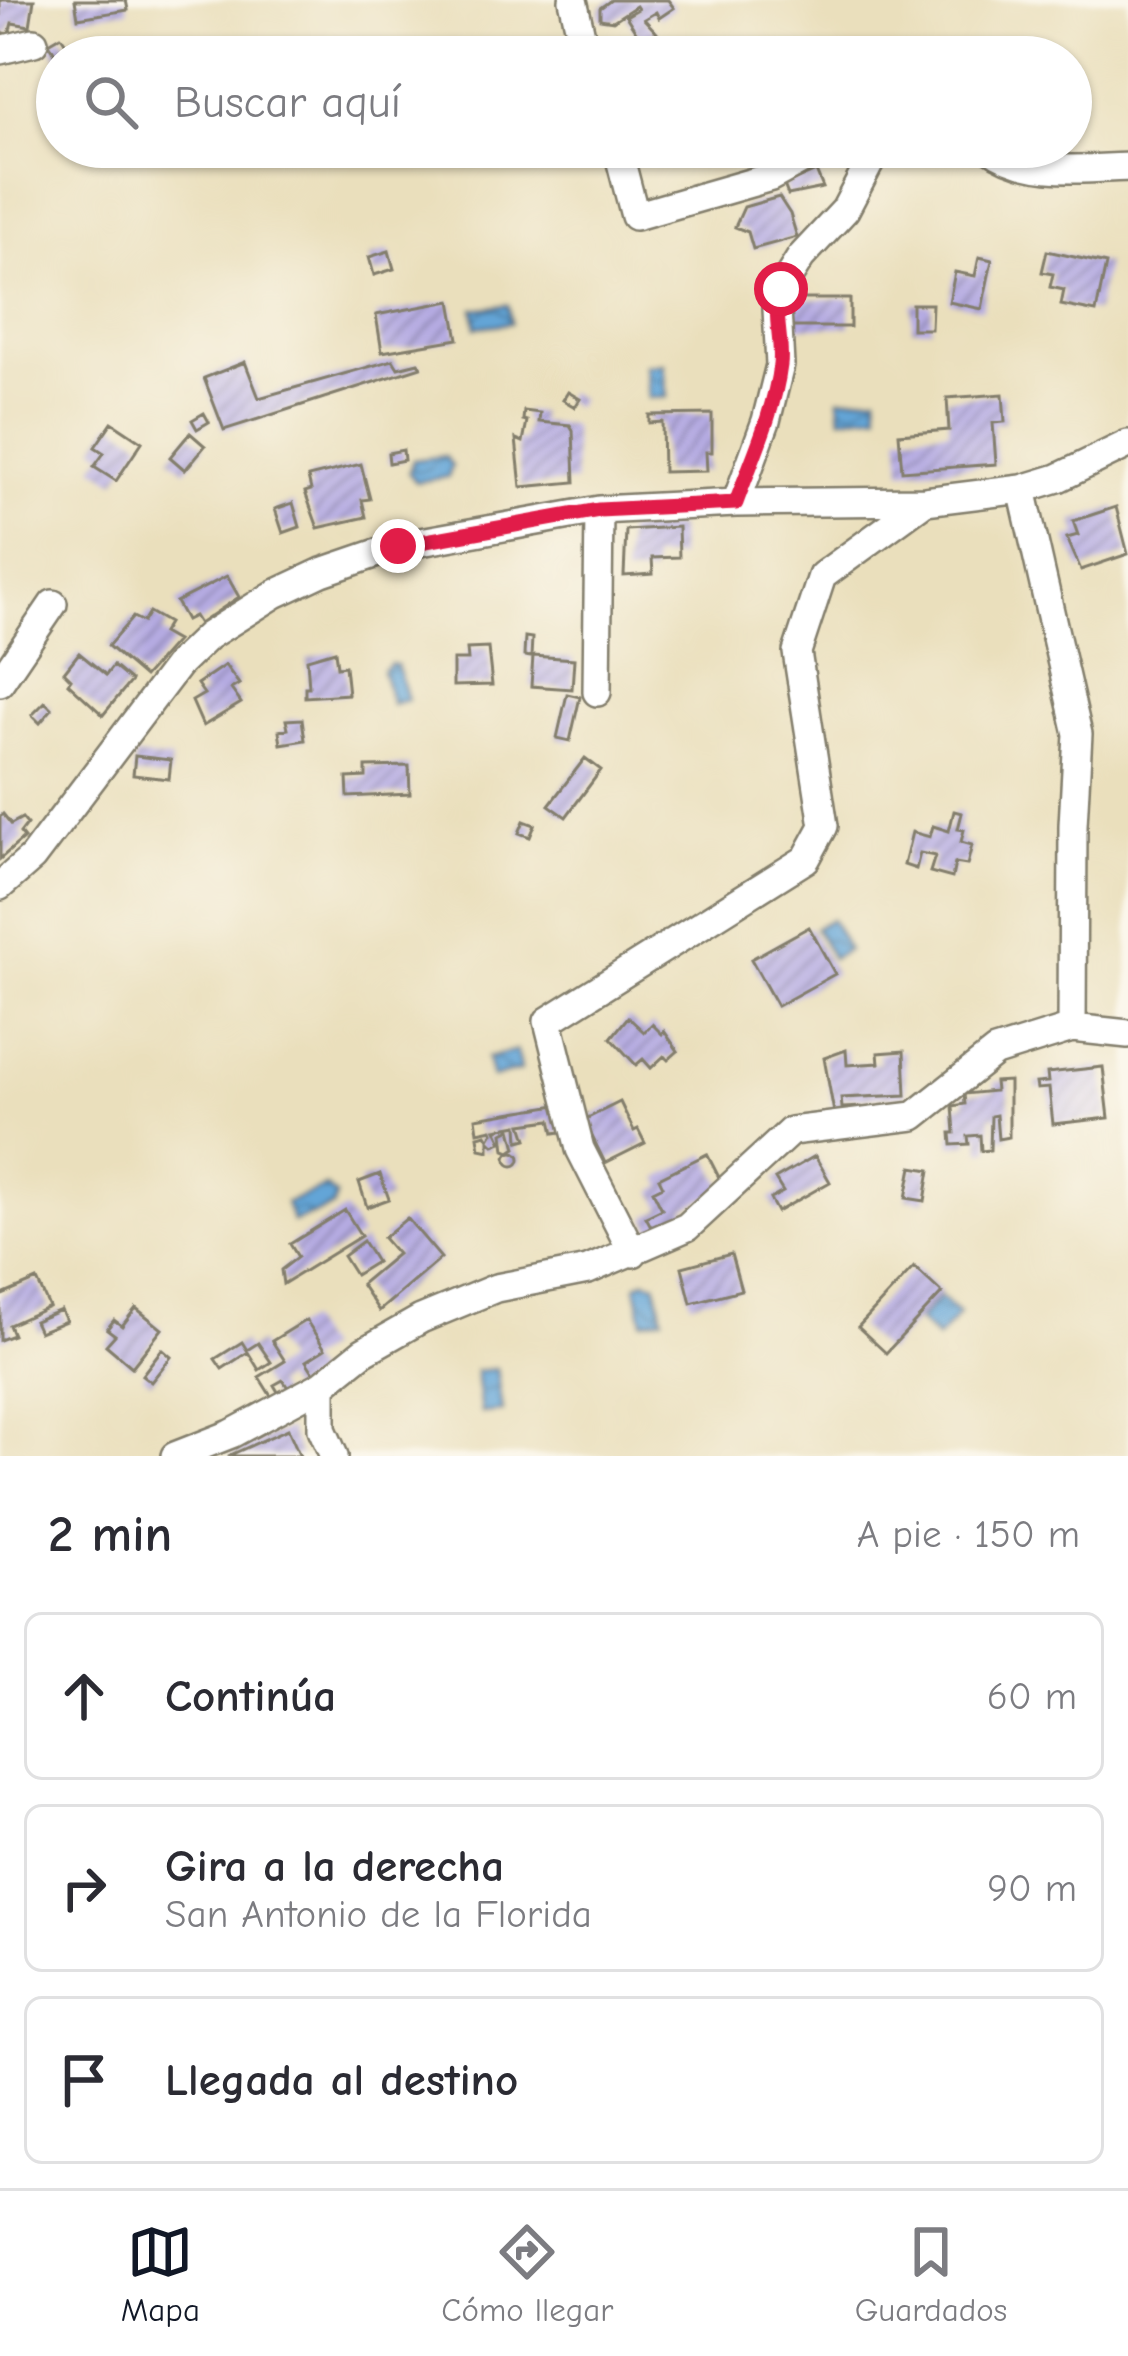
<!DOCTYPE html>
<html lang="es">
<head>
<meta charset="utf-8">
<style>
	:root { --surface:#fff; --page:#f7f7f7; --text:#2b2b33; --muted:#7c7c81; --line:#e1e1e2; --accent:#111827 }
	body { margin:0; font-family:"Comic Neue",sans-serif; background:var(--page); color:var(--text) }
	.stop { position:absolute; width:36px; height:36px; margin:-27px; border:9px solid #e11d48; border-radius:50%; background:#fff }
	.stop.end { background:#e11d48; border-color:#fff; box-shadow:0 3px 12px #0008 }
	.list { margin:0; padding:0; list-style:none }
	h2 { display:flex; justify-content:space-between; align-items:center; height:156px; margin:0; padding:0 48px; font-size:51px }
	h2 small { font-size:39px; font-weight:400; color:var(--muted) }
	.list li { display:grid; grid-template-columns:78px 1fr auto; gap:36px; align-items:center; box-sizing:border-box; height:168px; margin:0 24px 24px; padding:0 24px; border:3px solid var(--line); border-radius:18px }
	.list b { display:block; font-size:45px; white-space:nowrap }
	.list p { margin:0; font-size:39px; white-space:nowrap; color:var(--muted) }
	.list em { font-size:39px; font-style:normal; color:var(--muted) }
	.icon { flex:none; width:66px; height:66px; fill:none; stroke:currentColor; stroke-width:2; stroke-linecap:round; stroke-linejoin:round }
	.map { position:relative; flex:none; width:1128px; height:1456px; overflow:hidden }
	.search { position:absolute; background:var(--surface); box-shadow:0 3px 9px #0004; left:36px; right:36px; top:36px; height:132px; display:flex; align-items:center; gap:30px; box-sizing:border-box; padding:0 42px; border-radius:66px; color:var(--muted); font-size:45px }
	.sheet { height:732px; background:var(--surface) }
	nav { display:flex; justify-content:space-around; align-items:center; box-sizing:border-box; height:168px; border-top:3px solid var(--line); background:var(--surface); font-size:33px; color:var(--muted) }
	nav a { display:grid; justify-items:center; gap:6px }
	nav .on { color:var(--accent) }
	.map>svg:first-child { display:block }
	.water { fill:url(#water-waves); stroke:#40607a; stroke-width:3 }
	.building { fill:url(#building-hatch) }
	.lines { fill:none; stroke-linecap:round; stroke-linejoin:round }
	.minor-casing { stroke:#837e6c; stroke-width:32 }
	.minor { stroke:#fff; stroke-width:27 }
	.route { stroke:#e11d48; stroke-width:15 }
</style>
</head>
<body>
<div class="map">
<svg width="1128" height="1456" viewBox="0 0 1128 1456">
	<defs>
		<pattern id="water-waves" width="16" height="10" patternUnits="userSpaceOnUse" patternTransform="scale(3)"><rect width="16" height="10" fill="#64a5d7"/><path d="M0 5q4-4 8 0t8 0" fill="none" stroke="#5286ae"/></pattern>
		<pattern id="building-hatch" width="6" height="6" patternUnits="userSpaceOnUse" patternTransform="scale(3)"><rect width="6" height="6" fill="#b5abe2"/><path d="M-1 1l2-2M0 6l6-6M5 7l2-2" fill="none" stroke="#928ab6"/></pattern>
	</defs>
	<rect width="100%" height="100%" fill="#fbf7ec"/>
	<filter id="ink" filterUnits="userSpaceOnUse"><feTurbulence type="fractalNoise" baseFrequency=".00833" numOctaves="2"/><feDisplacementMap in="SourceGraphic" scale="24" xChannelSelector="R" yChannelSelector="G"/><feConvolveMatrix kernelMatrix="1 2 1 2 8 2 1 2 1" color-interpolation-filters="sRGB"/></filter>
	<filter id="wash" filterUnits="userSpaceOnUse"><feTurbulence type="fractalNoise" baseFrequency=".004" numOctaves="4" result="noise"/><feDisplacementMap in="SourceGraphic" scale="48" xChannelSelector="R" yChannelSelector="G"/><feGaussianBlur stdDeviation="2.7" result="paint"/><feColorMatrix in="noise" values="0 0 0 0 0 0 0 0 0 0 0 0 0 0 0 0 0 1.4 0 .05"/><feComposite in="paint" operator="in"/></filter>
	<g filter="url(#wash)">
		<rect width="100%" height="100%" fill="#eadfbc"/>
		<path class="water" d="M 508,305 L 511,323 L 476,327 L 474,309 Z
			M 664,364 L 667,397 L 649,398 L 646,365 Z
			M 877,395 L 878,413 L 841,417 L 839,398 Z
			M 445,456 L 452,466 L 448,477 L 416,482 L 409,473 L 413,460 Z
			M 390,664 L 397,665 L 407,700 L 392,704 L 382,671 Z
			M 831,919 L 848,950 L 832,958 L 815,928 Z
			M 516,1051 L 521,1070 L 492,1078 L 487,1058 Z
			M 326,1187 L 336,1196 L 333,1207 L 293,1222 L 286,1203 Z
			M 645,1280 L 656,1283 L 663,1317 L 643,1321 L 636,1286 Z
			M 940,1297 L 959,1314 L 937,1339 L 918,1321 Z
			M 496,1369 L 502,1411 L 481,1413 L 476,1371 Z"/>
		<g id="blocks">
			<path class="building" d="M 0,0 L 34,0 L 30,26 L 12,23 L 9,34 L 0,32 Z
				M 75,0 L 126,0 L 128,10 L 78,18 Z
				M 611,0 L 668,0 L 674,8 L 659,18 L 656,12 L 644,19 L 657,33 L 668,57 L 652,57 L 626,16 L 638,9 L 636,6 L 613,21 L 600,19 L 600,8 Z
				M 61,36 L 69,48 L 77,42 L 90,57 L 57,57 L 49,43 Z
				M 816,171 L 823,188 L 788,195 L 784,185 Z
				M 779,197 L 790,214 L 797,237 L 753,249 L 748,232 L 735,227 L 744,207 Z
				M 389,251 L 394,269 L 374,275 L 369,257 Z
				M 1047,251 L 1106,264 L 1096,312 L 1061,305 L 1064,290 L 1050,287 L 1053,274 L 1042,272 Z
				M 979,257 L 992,260 L 982,309 L 949,302 L 955,272 L 975,276 Z
				M 783,289 L 796,289 L 796,299 L 850,299 L 850,327 L 783,327 Z
				M 451,301 L 458,339 L 382,352 L 376,315 Z
				M 912,304 L 932,304 L 931,329 L 912,329 Z
				M 393,360 L 398,368 L 418,363 L 421,367 L 224,430 L 204,378 L 245,362 L 259,398 Z
				M 568,392 L 580,399 L 575,407 L 563,400 Z
				M 1003,394 L 1005,422 L 993,423 L 996,464 L 902,471 L 899,434 L 949,430 L 947,398 Z
				M 524,411 L 540,413 L 539,422 L 570,425 L 573,430 L 575,482 L 521,487 L 516,439 L 523,442 L 527,421 L 523,420 Z
				M 204,413 L 209,422 L 197,429 L 192,420 Z
				M 712,414 L 712,452 L 706,452 L 707,471 L 663,472 L 662,422 L 649,423 L 649,415 Z
				M 112,422 L 142,442 L 116,481 L 94,467 L 104,453 L 95,447 Z
				M 190,433 L 205,446 L 185,470 L 170,457 Z
				M 403,450 L 404,460 L 389,463 L 388,453 Z
				M 361,464 L 370,499 L 362,500 L 366,517 L 318,528 L 305,492 L 311,490 L 308,477 Z
				M 293,503 L 300,527 L 283,533 L 275,509 Z
				M 1116,507 L 1128,554 L 1081,570 L 1067,538 L 1078,535 L 1073,521 Z
				M 678,527 L 679,557 L 652,558 L 653,574 L 624,576 L 626,530 Z
				M 227,576 L 239,597 L 199,624 L 194,616 L 186,620 L 176,602 Z
				M 149,612 L 168,623 L 162,633 L 176,641 L 144,677 L 108,646 L 133,617 L 143,622 Z
				M 525,637 L 532,638 L 531,657 L 524,656 Z
				M 488,648 L 492,685 L 453,686 L 453,660 L 468,660 L 467,649 Z
				M 335,651 L 337,667 L 345,666 L 348,694 L 305,697 L 305,687 L 309,687 L 307,659 Z
				M 79,653 L 106,675 L 113,666 L 131,681 L 103,715 L 68,683 L 71,679 L 64,672 Z
				M 533,656 L 574,659 L 572,689 L 531,686 Z
				M 225,665 L 239,684 L 231,689 L 241,703 L 203,726 L 192,701 L 204,694 L 197,684 Z
				M 567,694 L 580,697 L 570,741 L 557,738 Z
				M 45,702 L 52,709 L 40,723 L 32,715 Z
				M 302,719 L 305,740 L 281,744 L 279,731 L 288,729 L 286,720 Z
				M 135,756 L 171,760 L 169,779 L 133,775 Z
				M 585,758 L 601,770 L 566,817 L 549,805 Z
				M 409,766 L 410,794 L 348,797 L 347,778 L 366,777 L 366,767 Z
				M 954,811 L 962,813 L 958,829 L 964,830 L 961,842 L 972,845 L 967,865 L 955,863 L 952,878 L 930,872 L 935,856 L 920,853 L 916,869 L 904,865 L 912,832 L 930,837 L 933,826 L 949,831 Z
				M 3,814 L 11,824 L 22,818 L 27,824 L 20,833 L 24,838 L 0,859 L 0,817 Z
				M 524,821 L 535,825 L 530,837 L 519,833 Z
				M 809,927 L 835,974 L 777,1006 L 751,959 Z
				M 628,1017 L 644,1032 L 652,1024 L 662,1034 L 664,1031 L 678,1051 L 668,1060 L 664,1056 L 651,1068 L 643,1059 L 636,1065 L 611,1038 Z
				M 846,1050 L 847,1065 L 879,1063 L 878,1053 L 904,1051 L 906,1095 L 841,1098 L 842,1108 L 861,1107 L 861,1117 L 835,1118 L 824,1058 Z
				M 1103,1067 L 1109,1118 L 1053,1124 L 1049,1088 L 1037,1089 L 1036,1083 L 1048,1082 L 1047,1073 Z
				M 1009,1081 L 1009,1137 L 998,1139 L 996,1115 L 991,1116 L 990,1150 L 981,1151 L 980,1135 L 968,1136 L 969,1144 L 952,1145 L 951,1133 L 955,1133 L 953,1106 L 965,1104 L 964,1094 L 995,1091 L 994,1082 Z
				M 620,1102 L 634,1131 L 638,1129 L 645,1143 L 605,1163 L 584,1120 Z
				M 557,1105 L 561,1132 L 554,1133 L 551,1120 L 522,1124 L 527,1139 L 519,1141 L 518,1125 L 496,1129 L 502,1142 L 494,1145 L 489,1140 L 489,1151 L 480,1149 L 478,1136 L 486,1134 L 489,1139 L 493,1132 L 492,1129 L 478,1132 L 476,1118 Z
				M 511,1129 L 516,1148 L 510,1152 L 505,1150 L 503,1133 Z
				M506 1159a7 7 0 1 1 14 0a7 7 0 1 1-14 0Z
				M 707,1154 L 725,1189 L 685,1208 L 690,1217 L 655,1234 L 646,1217 L 662,1209 L 653,1191 L 663,1186 L 659,1178 Z
				M 815,1156 L 830,1182 L 777,1212 L 770,1199 L 783,1192 L 775,1179 Z
				M 912,1167 L 930,1170 L 925,1201 L 906,1198 Z
				M 380,1174 L 389,1199 L 367,1207 L 359,1182 Z
				M 345,1210 L 361,1236 L 283,1284 L 281,1270 L 298,1257 L 290,1244 Z
				M 407,1218 L 441,1258 L 379,1311 L 361,1284 L 397,1254 L 383,1238 Z
				M 363,1241 L 376,1262 L 355,1275 L 343,1256 Z
				M 731,1254 L 741,1290 L 691,1303 L 682,1267 Z
				M 914,1267 L 942,1293 L 886,1353 L 858,1327 Z
				M 37,1280 L 49,1307 L 9,1325 L 13,1335 L 0,1340 L 0,1296 Z
				M 136,1308 L 162,1329 L 132,1367 L 106,1345 L 115,1335 L 107,1329 L 114,1320 L 122,1326 Z
				M 61,1310 L 66,1321 L 39,1332 L 34,1321 Z
				M 306,1320 L 325,1349 L 306,1361 L 315,1375 L 290,1391 L 283,1380 L 274,1385 L 281,1397 L 274,1401 L 259,1377 L 285,1361 L 272,1341 Z
				M 242,1342 L 247,1350 L 258,1343 L 271,1362 L 259,1370 L 248,1352 L 222,1369 L 215,1359 Z
				M 162,1349 L 171,1357 L 151,1382 L 142,1375 Z
				M 288,1429 L 300,1456 L 228,1456 Z"/>
		</g>
	</g>
	<g filter="url(#ink)">
		<use href="#blocks" fill-opacity="0" stroke="#837e6c" stroke-width="3"/>
		<g class="lines">
			<g class="minor-casing">
				<path id="minor" d="M 573,0 L 586,57
					M 0,50 L 34,42
					M 617,147 L 635,216 L 771,177 L 826,147
					M 989,147 C 1027,176 1082,169 1128,167
					M 736,503 L 766,421 L 780,365 L 777,309 L 781,289 L 801,257 L 845,210 L 878,147
					M 0,682 L 53,604
					M 597,692 L 599,510
					M 0,886 L 32,858 L 178,665 L 208,636 L 275,594 L 322,572 L 398,546 L 599,510 L 736,503 L 925,501 L 1022,489 L 1058,478 L 1128,444
					M 1072,1028 L 1128,1034
					M 633,1253 L 580,1149 L 548,1021 L 806,859 L 824,826 L 797,652 L 822,576 L 925,501
					M 175,1456 L 231,1434 L 322,1385
					M 334,1456 L 322,1429 L 322,1385 L 363,1352 L 421,1319 L 496,1288 L 588,1270 L 687,1227 L 791,1131 L 914,1116 L 995,1052 L 1072,1028 L 1073,825 L 1078,734 L 1022,489"/>
			</g>
			<use href="#minor" class="minor"/>
		</g>
	</g>
	<g class="lines" filter="url(#ink)">
		<path class="route" d="M 398,546 L 599,510 L 736,503 C 752,459 774,413 780,365 C 783,340 772,314 781,289"/>
	</g>
</svg>
<div class="stop" style="left:781px;top:289px"></div>
<div class="stop end" style="left:398px;top:546px"></div>
<div class="search"><svg class="icon" aria-label="search" viewBox="0 0 24 24"><circle cx="10" cy="10" r="6"/><path d="M15 15l6 6"/></svg>Buscar aquí</div>
</div>
<section class="sheet">
<h2>2 min<small>A pie · 150 m</small></h2>
<ul class="list">
<li><svg class="icon" aria-label="ahead" viewBox="0 0 24 24"><path d="M12 20V5M6 11l6-6 6 6"/></svg><div><b>Continúa</b></div><em>60 m</em></li>
<li><svg class="icon" aria-label="right" viewBox="0 0 24 24"><path d="M7 20v-9h11M14 6l5 5-5 5"/></svg><div><b>Gira a la derecha</b><p>San Antonio de la Florida</p></div><em>90 m</em></li>
<li><svg class="icon" aria-label="arrive" viewBox="0 0 24 24"><path d="M6 21V4h12l-3 4 3 4H6"/></svg><div><b>Llegada al destino</b></div></li>
</ul>
</section>
<nav>
<a class="on"><svg class="icon" aria-label="map" viewBox="0 0 24 24"><path d="M3 6l6-2 6 2 6-2v14l-6 2-6-2-6 2zM9 4v14M15 6v14"/></svg>Mapa</a>
<a><svg class="icon" aria-label="directions" viewBox="0 0 24 24"><path d="M12 3l9 9-9 9-9-9zM9 14v-3h6M13 9l2 2-2 2"/></svg>Cómo llegar</a>
<a><svg class="icon" aria-label="saved" viewBox="0 0 24 24"><path d="M7 4h10v16l-5-4-5 4z"/></svg>Guardados</a>
</nav>
</body>
</html>
